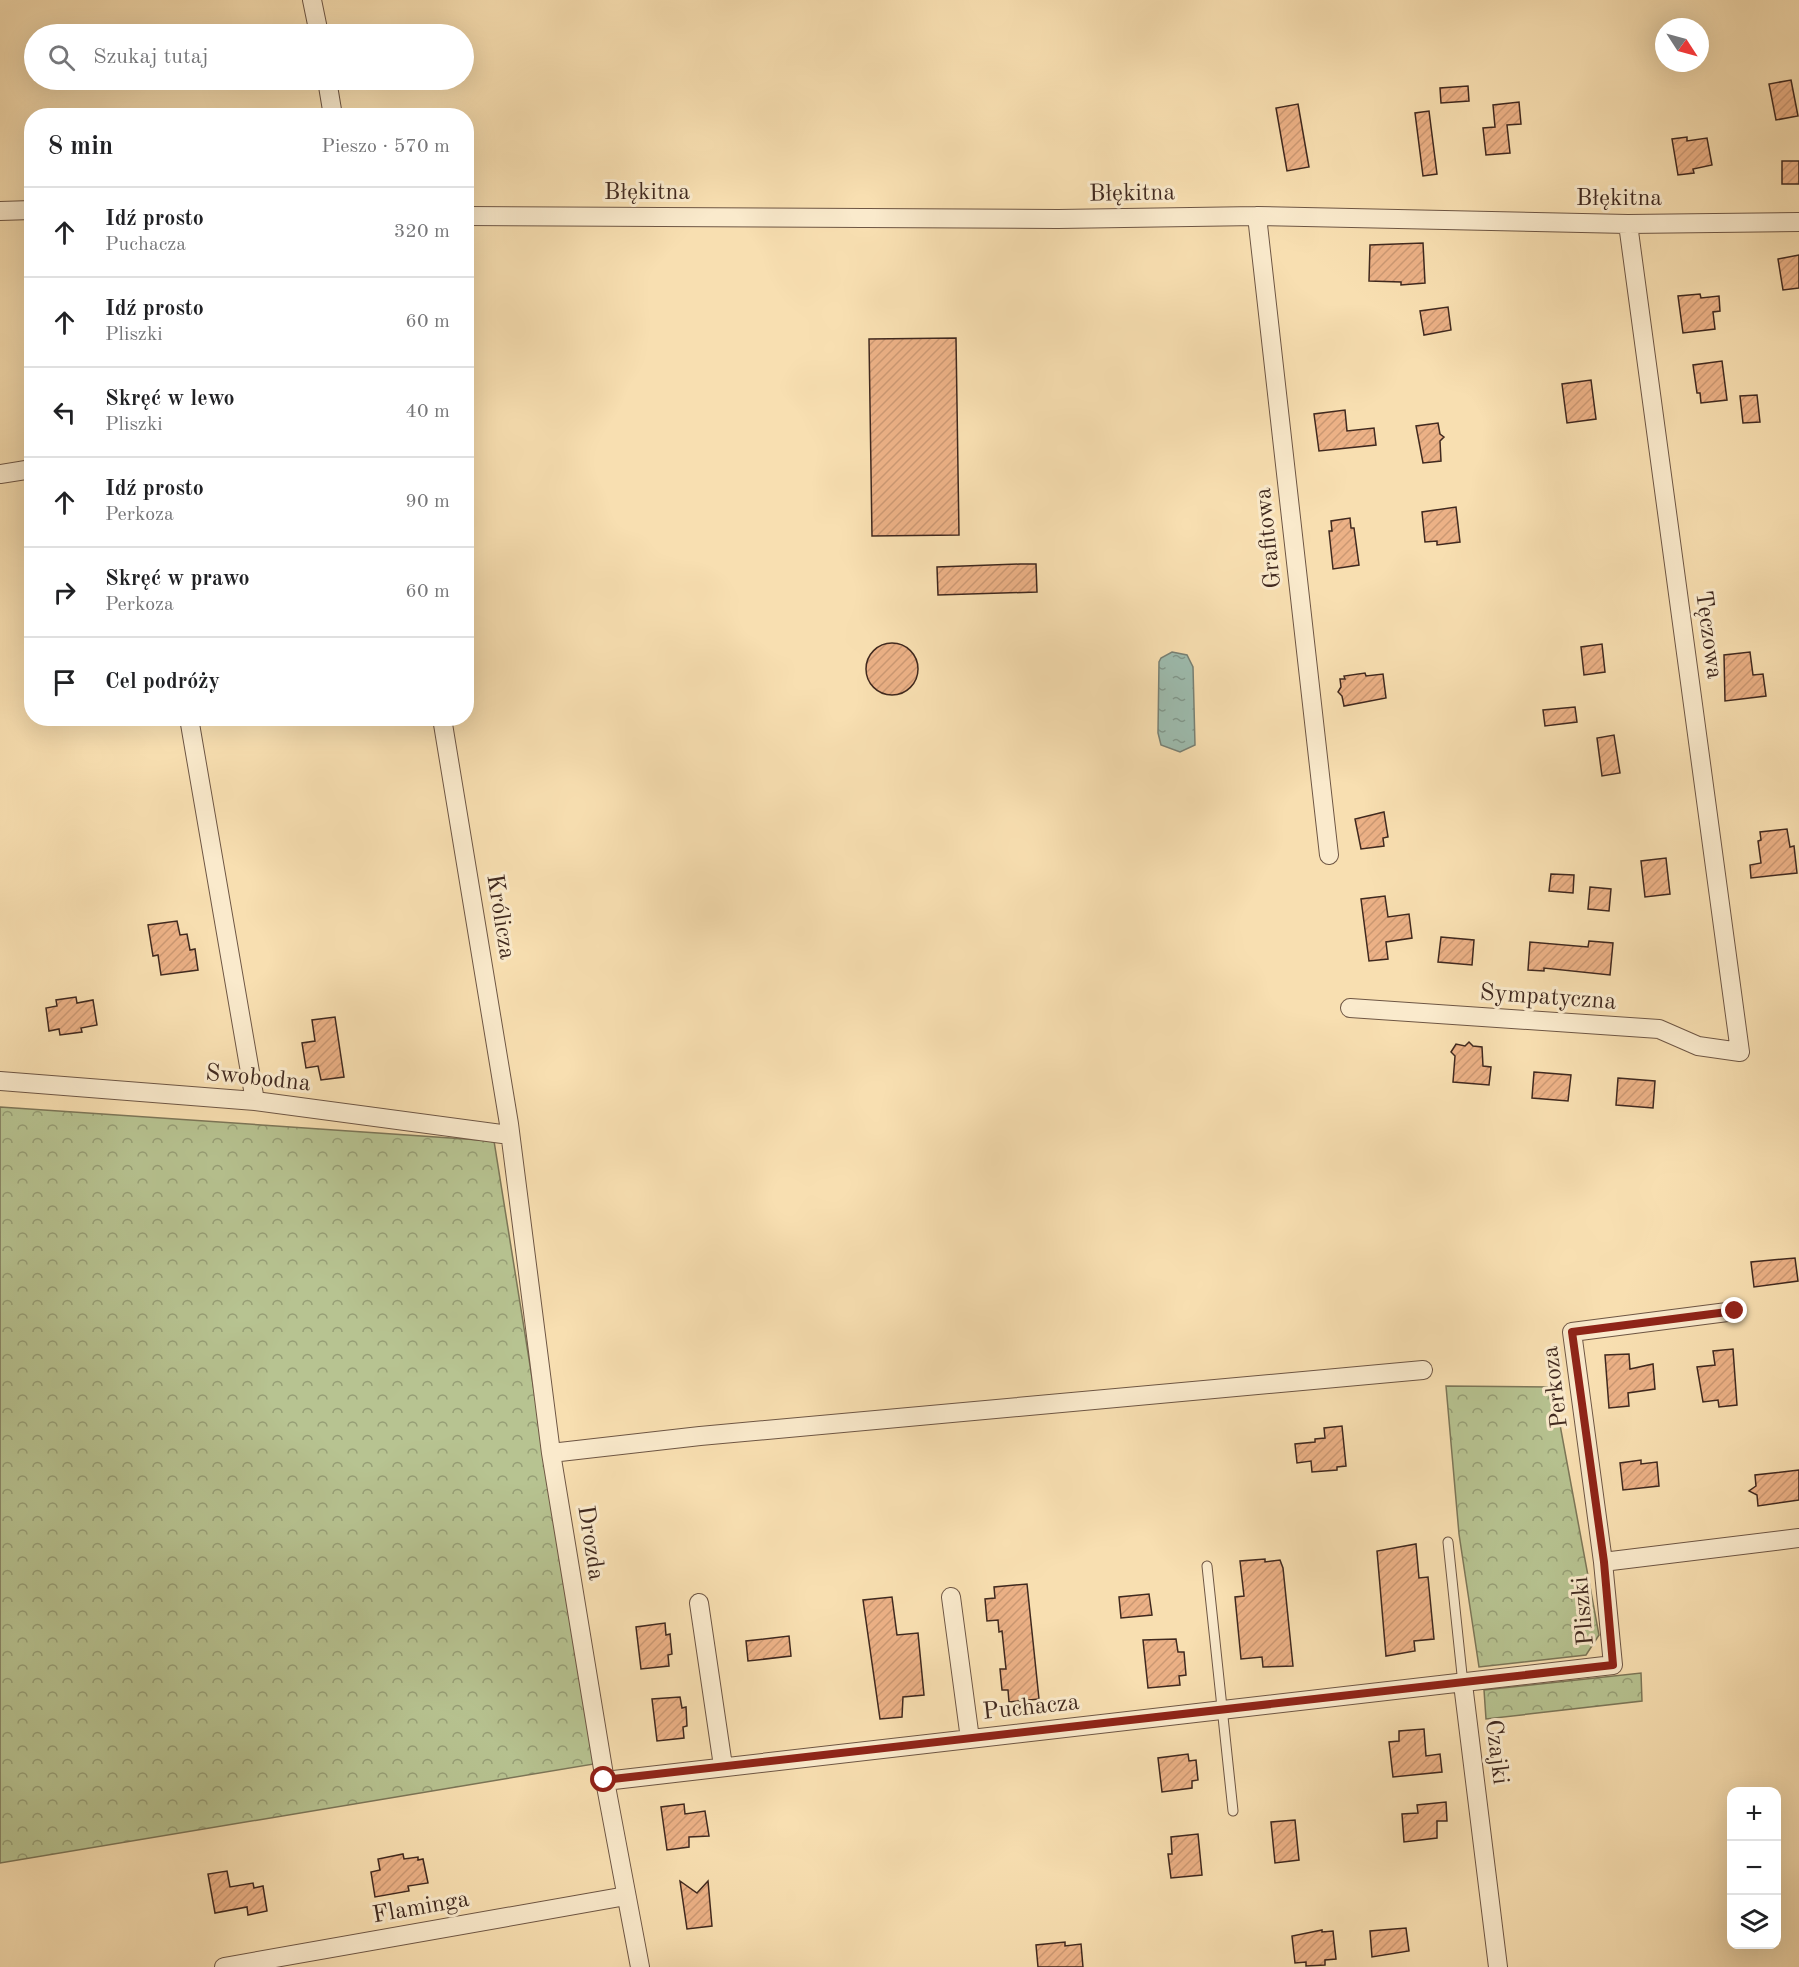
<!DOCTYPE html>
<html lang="pl">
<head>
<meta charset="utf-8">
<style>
	:root { --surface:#fff; --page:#f6f6f6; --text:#202124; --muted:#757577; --line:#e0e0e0 }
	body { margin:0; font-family:"Old Standard TT",serif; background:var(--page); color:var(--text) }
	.controls { position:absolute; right:18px; bottom:18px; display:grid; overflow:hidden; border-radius:12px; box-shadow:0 6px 24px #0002 }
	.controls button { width:54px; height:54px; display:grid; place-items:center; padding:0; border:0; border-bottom:2px solid var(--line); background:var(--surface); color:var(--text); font:30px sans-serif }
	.compass { position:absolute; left:1655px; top:18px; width:54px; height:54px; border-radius:50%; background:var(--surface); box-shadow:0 6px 24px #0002; rotate:126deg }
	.stop { position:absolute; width:18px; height:18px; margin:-14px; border:4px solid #8f2418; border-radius:50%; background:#fff }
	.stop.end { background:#8f2418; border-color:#fff; box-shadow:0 2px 6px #0008 }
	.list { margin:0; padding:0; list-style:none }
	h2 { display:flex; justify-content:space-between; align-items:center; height:78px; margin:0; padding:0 24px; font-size:26px }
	h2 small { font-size:20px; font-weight:400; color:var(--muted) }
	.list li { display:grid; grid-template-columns:39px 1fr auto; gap:18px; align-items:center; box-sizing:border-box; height:90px; padding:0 24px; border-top:2px solid var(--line) }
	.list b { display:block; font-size:22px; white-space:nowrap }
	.list p { margin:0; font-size:20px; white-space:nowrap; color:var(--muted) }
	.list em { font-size:20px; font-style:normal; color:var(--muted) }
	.icon { flex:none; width:33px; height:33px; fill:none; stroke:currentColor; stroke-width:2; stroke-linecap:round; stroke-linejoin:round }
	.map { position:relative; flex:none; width:1799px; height:1967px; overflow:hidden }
	.search { position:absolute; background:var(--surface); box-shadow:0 6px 24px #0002; left:24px; top:24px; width:450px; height:66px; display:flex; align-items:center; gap:15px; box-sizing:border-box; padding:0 21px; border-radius:33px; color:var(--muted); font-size:22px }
	.panel { position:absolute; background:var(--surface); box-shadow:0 6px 24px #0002; left:24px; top:108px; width:450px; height:618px; border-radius:24px }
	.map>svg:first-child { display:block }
	.forest { fill:url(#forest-crowns); stroke:#7c7658; stroke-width:1.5 }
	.water { fill:url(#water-ripples); stroke:#788175; stroke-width:1.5 }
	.building { fill:url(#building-hatch); stroke:#40291f; stroke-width:1.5 }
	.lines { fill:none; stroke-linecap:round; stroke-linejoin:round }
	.lane-casing { stroke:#6e5644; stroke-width:11 }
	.street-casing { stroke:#6e5644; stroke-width:20 }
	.lane { stroke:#faeacc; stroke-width:9 }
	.street { stroke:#faeacc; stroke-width:18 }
	.route { stroke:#8f2418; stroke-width:8 }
	.labels { text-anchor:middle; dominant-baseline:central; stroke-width:6; stroke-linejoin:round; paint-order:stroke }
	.street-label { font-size:24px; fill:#40291f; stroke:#faeacc }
</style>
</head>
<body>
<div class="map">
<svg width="1799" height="1967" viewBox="0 0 1799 1967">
	<defs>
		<pattern id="forest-crowns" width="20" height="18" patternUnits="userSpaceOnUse" patternTransform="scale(1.5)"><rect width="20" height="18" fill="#b7c391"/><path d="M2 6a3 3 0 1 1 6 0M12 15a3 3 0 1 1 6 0" fill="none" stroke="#969e76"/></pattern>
		<pattern id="water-ripples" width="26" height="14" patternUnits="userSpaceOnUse" patternTransform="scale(1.5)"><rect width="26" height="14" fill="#9dbcaf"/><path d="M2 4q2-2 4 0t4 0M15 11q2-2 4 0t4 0" fill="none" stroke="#81998e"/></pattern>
		<pattern id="building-hatch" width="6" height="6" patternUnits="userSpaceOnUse" patternTransform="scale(1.5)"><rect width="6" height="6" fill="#ecb186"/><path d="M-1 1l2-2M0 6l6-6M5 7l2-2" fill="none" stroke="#cb9873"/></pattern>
	</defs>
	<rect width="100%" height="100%" fill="#f8dfb1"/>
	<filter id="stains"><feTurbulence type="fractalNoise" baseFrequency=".00333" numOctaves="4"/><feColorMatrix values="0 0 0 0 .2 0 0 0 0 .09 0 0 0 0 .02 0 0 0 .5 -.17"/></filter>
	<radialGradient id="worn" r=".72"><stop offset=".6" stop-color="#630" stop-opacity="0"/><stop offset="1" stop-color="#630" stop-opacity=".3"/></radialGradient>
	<path class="forest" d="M 0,1107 L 494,1141 L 594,1764 L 0,1863 Z
		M 1446,1386 L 1553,1387 L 1599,1635 L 1586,1655 L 1479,1667 L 1459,1534 Z
		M 1641,1673 L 1642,1701 L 1486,1719 L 1484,1690 Z"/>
	<path class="water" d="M 1172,652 L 1187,655 L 1193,667 L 1195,745 L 1180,752 L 1161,745 L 1158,733 L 1159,662 L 1161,658 Z"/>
	<path class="building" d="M 1791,80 L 1798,116 L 1776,120 L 1769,84 Z
		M 1468,86 L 1469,101 L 1441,103 L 1440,88 Z
		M 1519,102 L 1521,124 L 1507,125 L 1510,153 L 1486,155 L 1483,128 L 1495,127 L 1493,105 Z
		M 1298,104 L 1309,167 L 1287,171 L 1276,108 Z
		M 1429,111 L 1437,174 L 1423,176 L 1415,113 Z
		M 1687,137 L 1687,141 L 1707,138 L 1712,165 L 1693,169 L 1694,173 L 1678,175 L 1672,139 Z
		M 1782,161 L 1799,161 L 1799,184 L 1782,184 Z
		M 1423,243 L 1425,283 L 1401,285 L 1401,282 L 1369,281 L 1370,245 Z
		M 1799,255 L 1799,288 L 1783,290 L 1778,259 Z
		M 1700,294 L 1701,298 L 1719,296 L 1720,311 L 1713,312 L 1715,329 L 1683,333 L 1678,296 Z
		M 1448,307 L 1451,330 L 1424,335 L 1420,311 Z
		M 956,338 L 959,535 L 872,536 L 869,339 Z
		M 1722,361 L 1727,400 L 1701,403 L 1700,393 L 1697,393 L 1693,365 Z
		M 1591,380 L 1596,419 L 1567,423 L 1562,384 Z
		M 1757,395 L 1760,422 L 1743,423 L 1740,396 Z
		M 1345,410 L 1347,431 L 1374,428 L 1376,445 L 1319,451 L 1314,414 Z
		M 1438,423 L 1440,434 L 1444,437 L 1440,441 L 1441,461 L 1423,463 L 1416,426 Z
		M 1456,507 L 1460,542 L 1437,545 L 1437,541 L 1425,542 L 1422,512 Z
		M 1350,518 L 1351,528 L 1354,528 L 1359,565 L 1333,569 L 1329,531 L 1332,531 L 1331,521 Z
		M 1020,564 L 1036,564 L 1037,592 L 938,595 L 937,567 Z
		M866 669a26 26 0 1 1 52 0a26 26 0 1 1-52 0Z
		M 1602,644 L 1605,672 L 1584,675 L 1581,647 Z
		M 1750,652 L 1753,675 L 1763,674 L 1766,696 L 1725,701 L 1724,655 Z
		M 1365,673 L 1366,676 L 1383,674 L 1386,698 L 1344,706 L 1342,696 L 1338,692 L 1341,687 L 1340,679 L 1345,679 L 1344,676 Z
		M 1575,707 L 1577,722 L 1545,726 L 1543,710 Z
		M 1614,735 L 1620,773 L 1602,776 L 1597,738 Z
		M 1384,812 L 1388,837 L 1383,838 L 1384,846 L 1361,849 L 1355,819 Z
		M 1787,829 L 1790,847 L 1794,846 L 1797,873 L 1751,878 L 1750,865 L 1761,863 L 1758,841 L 1761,840 L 1760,832 Z
		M 1666,858 L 1670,894 L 1645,897 L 1641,861 Z
		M 1551,874 L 1574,875 L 1573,893 L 1549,891 Z
		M 1590,887 L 1611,889 L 1609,911 L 1588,909 Z
		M 1385,896 L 1388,917 L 1409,914 L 1412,938 L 1386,942 L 1388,959 L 1369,961 L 1361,899 Z
		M 177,921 L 180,935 L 187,934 L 190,950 L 195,949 L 198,970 L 161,975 L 158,955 L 153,956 L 148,925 Z
		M 1441,937 L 1474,940 L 1472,965 L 1438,962 Z
		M 1589,941 L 1613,943 L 1610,975 L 1544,968 L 1544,971 L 1528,970 L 1530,942 L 1588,947 Z
		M 76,997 L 77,1003 L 93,1000 L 97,1025 L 81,1028 L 82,1032 L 60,1035 L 59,1029 L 49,1031 L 46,1008 L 57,1006 L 56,1000 Z
		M 335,1017 L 344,1077 L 321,1080 L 318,1066 L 306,1068 L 302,1043 L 315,1041 L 312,1020 Z
		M 1469,1042 L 1473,1046 L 1482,1047 L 1483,1066 L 1491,1067 L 1489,1085 L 1453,1082 L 1455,1056 L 1451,1052 L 1456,1044 L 1465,1046 Z
		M 1534,1072 L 1571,1075 L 1568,1101 L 1532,1098 Z
		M 1618,1078 L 1655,1081 L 1653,1108 L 1616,1105 Z
		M 1795,1258 L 1798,1281 L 1754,1287 L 1751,1262 Z
		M 1733,1349 L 1737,1405 L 1719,1407 L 1718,1400 L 1703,1402 L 1697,1367 L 1715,1365 L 1713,1351 Z
		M 1629,1354 L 1630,1369 L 1653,1364 L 1655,1389 L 1628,1393 L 1629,1406 L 1609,1408 L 1605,1355 Z
		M 1342,1426 L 1346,1466 L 1337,1467 L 1337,1470 L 1312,1472 L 1311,1461 L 1297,1463 L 1295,1444 L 1315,1442 L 1315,1439 L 1325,1438 L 1324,1428 Z
		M 1641,1460 L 1641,1464 L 1657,1462 L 1659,1486 L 1623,1490 L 1620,1463 Z
		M 1799,1470 L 1799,1500 L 1758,1506 L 1757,1495 L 1749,1491 L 1756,1486 L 1755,1475 Z
		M 1416,1544 L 1419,1578 L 1428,1577 L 1434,1639 L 1414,1641 L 1415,1651 L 1386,1656 L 1377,1551 Z
		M 1265,1559 L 1265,1562 L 1280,1560 L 1283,1568 L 1293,1666 L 1263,1667 L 1262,1657 L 1241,1659 L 1235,1597 L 1244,1596 L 1240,1561 Z
		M 1027,1584 L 1039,1699 L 1009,1702 L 1008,1690 L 1002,1690 L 1000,1669 L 1006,1669 L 1002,1631 L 999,1632 L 998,1620 L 987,1621 L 985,1599 L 995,1598 L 994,1587 Z
		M 1149,1594 L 1152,1615 L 1121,1618 L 1119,1597 Z
		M 892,1597 L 897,1635 L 918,1633 L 924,1695 L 903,1697 L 902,1717 L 880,1719 L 863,1600 Z
		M 665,1623 L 666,1635 L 670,1634 L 672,1654 L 668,1655 L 669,1666 L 641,1669 L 636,1627 Z
		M 789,1636 L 791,1656 L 748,1661 L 746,1641 Z
		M 1176,1639 L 1178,1652 L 1184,1652 L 1186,1675 L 1179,1676 L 1180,1685 L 1148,1688 L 1143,1640 Z
		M 680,1697 L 682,1708 L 686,1707 L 687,1726 L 683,1727 L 684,1738 L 657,1741 L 652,1699 Z
		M 1424,1729 L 1426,1756 L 1440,1754 L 1442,1772 L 1393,1777 L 1389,1742 L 1399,1741 L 1399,1731 Z
		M 1188,1754 L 1189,1761 L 1196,1760 L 1198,1780 L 1192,1781 L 1192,1788 L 1162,1792 L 1158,1758 Z
		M 1446,1802 L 1447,1821 L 1437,1821 L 1437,1838 L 1404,1842 L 1402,1814 L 1418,1813 L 1417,1805 Z
		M 684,1804 L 685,1814 L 705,1811 L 709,1836 L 689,1837 L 689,1847 L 667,1850 L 661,1807 Z
		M 1295,1820 L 1299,1860 L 1275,1863 L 1271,1822 Z
		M 1198,1834 L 1202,1875 L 1171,1878 L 1168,1854 L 1172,1854 L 1171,1837 Z
		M 403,1854 L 404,1859 L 418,1857 L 418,1860 L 423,1859 L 428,1883 L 408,1886 L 409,1891 L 375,1897 L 371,1872 L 380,1870 L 378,1859 Z
		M 227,1871 L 230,1887 L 253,1883 L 254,1888 L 263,1886 L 267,1911 L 248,1915 L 247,1907 L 215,1913 L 208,1874 Z
		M 680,1881 L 697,1893 L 708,1881 L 712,1926 L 687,1929 Z
		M 1406,1928 L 1409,1951 L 1372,1957 L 1370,1931 Z
		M 1322,1930 L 1322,1932 L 1333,1931 L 1336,1959 L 1325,1960 L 1325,1965 L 1306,1966 L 1306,1962 L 1295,1963 L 1292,1936 Z
		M 1065,1942 L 1065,1946 L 1081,1944 L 1083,1967 L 1038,1967 L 1036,1945 Z"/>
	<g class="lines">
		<g class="lane-casing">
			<path id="lane" d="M 1448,1542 L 1463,1684
				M 1207,1566 L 1233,1811"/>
		</g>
		<g class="street-casing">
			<path id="street" d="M 312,0 L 319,34
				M 327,80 L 333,116
				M 0,211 L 32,210
				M 466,216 L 1058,219 L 1257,216 L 1628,224 L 1799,222
				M 1257,216 L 1329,855
				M 0,474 L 32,469
				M 189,718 L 255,1101
				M 442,718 L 509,1124 L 551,1453 L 605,1781 L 640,1967
				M 1350,1008 L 1659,1029 L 1698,1046 L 1740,1052 L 1628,224
				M 0,1081 L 255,1101 L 510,1135
				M 551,1453 L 700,1436 L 1423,1370
				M 1603,1562 L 1572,1332 L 1735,1311
				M 951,1597 L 970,1739
				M 699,1603 L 723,1766
				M 1463,1684 L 1498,1967
				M 605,1781 L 1613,1665 L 1603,1562 L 1799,1538
				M 224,1967 L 626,1896"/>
		</g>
		<use href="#lane" class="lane"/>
		<use href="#street" class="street"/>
	</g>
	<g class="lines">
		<path class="route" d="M 604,1780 L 1613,1665 L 1604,1562 L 1572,1332 L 1735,1311"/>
	</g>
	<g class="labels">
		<g class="street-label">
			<text x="647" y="193">Błękitna</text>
			<text transform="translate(1132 194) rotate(-1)">Błękitna</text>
			<text x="1619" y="199">Błękitna</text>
			<text transform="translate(1269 538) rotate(-96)">Grafitowa</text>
			<text transform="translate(1708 635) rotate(82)">Tęczowa</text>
			<text transform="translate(500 917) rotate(81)">Królicza</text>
			<text transform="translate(1548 998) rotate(4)">Sympatyczna</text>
			<text transform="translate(258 1079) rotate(6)">Swobodna</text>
			<text transform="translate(1556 1387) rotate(-97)">Perkoza</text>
			<text transform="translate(590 1543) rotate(81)">Drozda</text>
			<text transform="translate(1584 1611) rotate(-95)">Pliszki</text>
			<text transform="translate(1031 1708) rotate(-6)">Puchacza</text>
			<text transform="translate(1496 1752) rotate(83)">Czajki</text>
			<text transform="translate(421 1908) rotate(-10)">Flaminga</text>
		</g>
	</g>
	<rect width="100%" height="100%" filter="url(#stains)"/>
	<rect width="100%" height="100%" fill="url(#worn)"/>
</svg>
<div class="controls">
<button>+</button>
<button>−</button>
<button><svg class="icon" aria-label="layers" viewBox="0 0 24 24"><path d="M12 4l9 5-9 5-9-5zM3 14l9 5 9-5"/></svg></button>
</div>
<svg class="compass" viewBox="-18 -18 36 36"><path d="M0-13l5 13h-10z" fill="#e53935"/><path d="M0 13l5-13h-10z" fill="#757577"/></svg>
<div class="stop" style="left:604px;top:1780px"></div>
<div class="stop end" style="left:1735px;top:1311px"></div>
<div class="search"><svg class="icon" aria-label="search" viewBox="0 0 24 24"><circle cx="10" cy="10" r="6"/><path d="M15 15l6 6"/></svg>Szukaj tutaj</div>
<section class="panel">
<h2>8 min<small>Pieszo · 570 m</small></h2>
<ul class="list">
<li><svg class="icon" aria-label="ahead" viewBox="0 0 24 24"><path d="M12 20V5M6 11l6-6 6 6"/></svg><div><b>Idź prosto</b><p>Puchacza</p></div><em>320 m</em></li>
<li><svg class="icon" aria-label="ahead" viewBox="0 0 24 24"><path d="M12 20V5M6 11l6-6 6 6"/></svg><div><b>Idź prosto</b><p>Pliszki</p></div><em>60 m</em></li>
<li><svg class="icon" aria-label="left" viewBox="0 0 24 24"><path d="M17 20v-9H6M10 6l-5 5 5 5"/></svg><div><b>Skręć w lewo</b><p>Pliszki</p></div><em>40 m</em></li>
<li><svg class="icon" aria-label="ahead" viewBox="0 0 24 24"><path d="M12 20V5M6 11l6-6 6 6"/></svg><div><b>Idź prosto</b><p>Perkoza</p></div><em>90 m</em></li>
<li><svg class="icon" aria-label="right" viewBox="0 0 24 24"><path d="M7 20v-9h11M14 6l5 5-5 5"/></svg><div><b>Skręć w prawo</b><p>Perkoza</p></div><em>60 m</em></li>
<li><svg class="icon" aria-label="arrive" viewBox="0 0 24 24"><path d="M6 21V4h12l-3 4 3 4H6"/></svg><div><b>Cel podróży</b></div></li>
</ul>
</section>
</div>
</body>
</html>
